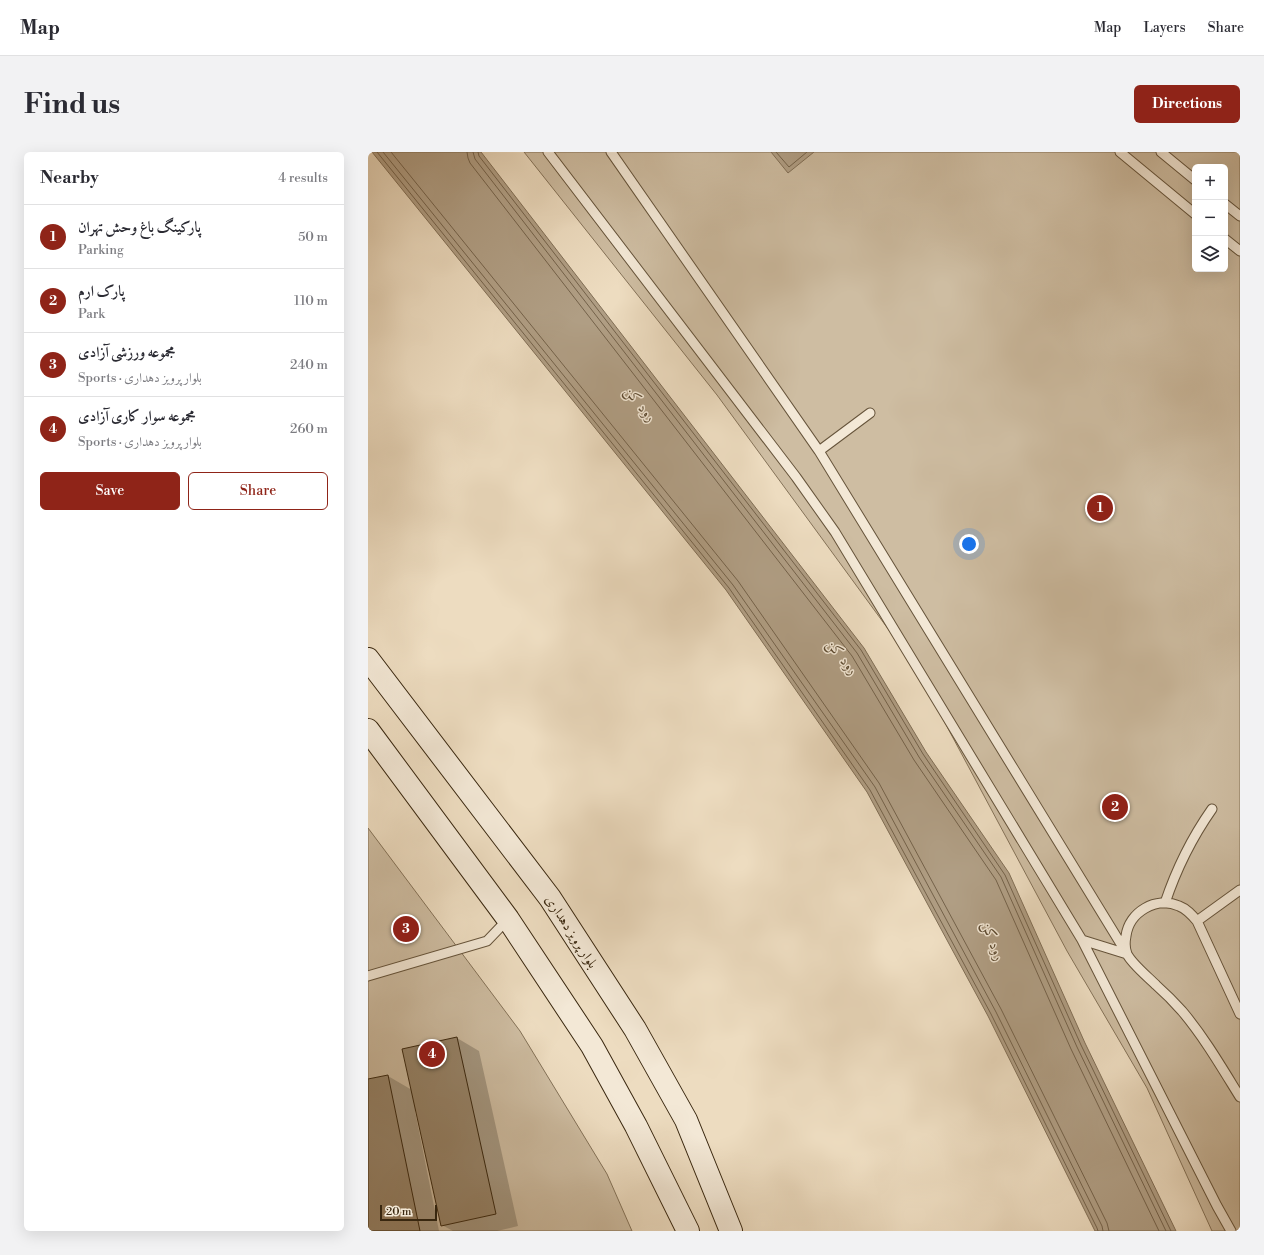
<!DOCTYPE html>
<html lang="en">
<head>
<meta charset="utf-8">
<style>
	:root { --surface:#fff; --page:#f2f2f3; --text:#2b2b33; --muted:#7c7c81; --line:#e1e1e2; --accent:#8f2418 }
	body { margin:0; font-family:"Libre Bodoni",Amiri,serif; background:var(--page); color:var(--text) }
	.controls { position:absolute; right:12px; top:12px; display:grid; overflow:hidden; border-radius:6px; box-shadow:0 4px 16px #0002 }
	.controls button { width:36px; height:36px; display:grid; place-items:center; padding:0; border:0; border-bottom:1px solid var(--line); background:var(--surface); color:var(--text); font:20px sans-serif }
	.scale { position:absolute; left:12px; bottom:10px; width:57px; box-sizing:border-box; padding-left:4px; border:2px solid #39270f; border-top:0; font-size:11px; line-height:14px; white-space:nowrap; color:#39270f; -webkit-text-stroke:3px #f3e8d6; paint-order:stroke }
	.you { position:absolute; left:601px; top:392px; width:14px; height:14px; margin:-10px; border:3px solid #fff; border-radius:50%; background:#1a73e8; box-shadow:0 0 0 6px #1a73e833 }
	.badge { display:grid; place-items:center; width:26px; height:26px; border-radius:50%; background:var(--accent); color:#fff; font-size:13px; font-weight:700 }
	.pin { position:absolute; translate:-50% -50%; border:2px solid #fff; box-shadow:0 1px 4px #0006 }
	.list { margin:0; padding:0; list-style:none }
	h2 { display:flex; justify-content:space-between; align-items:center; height:52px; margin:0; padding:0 16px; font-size:17px }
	h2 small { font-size:13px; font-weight:400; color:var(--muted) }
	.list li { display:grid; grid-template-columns:26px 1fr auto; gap:12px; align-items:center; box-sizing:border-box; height:64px; padding:0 16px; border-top:1px solid var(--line) }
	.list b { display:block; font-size:15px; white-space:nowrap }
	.list p { margin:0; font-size:13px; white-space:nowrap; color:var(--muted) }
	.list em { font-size:13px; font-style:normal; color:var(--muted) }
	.actions { display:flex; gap:8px; padding:12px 16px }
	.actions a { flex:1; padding:9px 0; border:1px solid var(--accent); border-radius:6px; text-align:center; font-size:14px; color:var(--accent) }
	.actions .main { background:var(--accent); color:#fff }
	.icon { flex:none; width:22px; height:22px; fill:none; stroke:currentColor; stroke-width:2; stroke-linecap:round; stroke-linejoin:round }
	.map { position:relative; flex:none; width:872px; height:1079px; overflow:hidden; border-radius:6px }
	header { display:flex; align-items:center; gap:24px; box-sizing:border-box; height:56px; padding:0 20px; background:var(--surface); border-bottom:1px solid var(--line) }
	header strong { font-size:19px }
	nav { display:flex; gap:22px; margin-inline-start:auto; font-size:14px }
	.intro { display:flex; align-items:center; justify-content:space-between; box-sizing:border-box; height:96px; padding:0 24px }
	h1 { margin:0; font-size:28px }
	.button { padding:10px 18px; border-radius:6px; background:var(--accent); color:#fff; font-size:14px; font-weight:700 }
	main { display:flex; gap:24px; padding:0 24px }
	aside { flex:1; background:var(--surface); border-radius:6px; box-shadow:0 4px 16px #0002 }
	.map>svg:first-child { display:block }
	.green { fill:#cebda2; stroke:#847258; fill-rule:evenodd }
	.water { fill:#b09e84; stroke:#806e55 }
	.shadow { fill:#0003 }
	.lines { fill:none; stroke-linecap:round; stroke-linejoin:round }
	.shore { stroke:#74624a; stroke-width:1 }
	.building { fill:#97856b; stroke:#39270f }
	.lane-casing { stroke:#66543b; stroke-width:11 }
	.secondary-casing { stroke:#39270f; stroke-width:24 }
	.lane { stroke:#f3e8d6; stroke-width:9 }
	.secondary { stroke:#f3e8d6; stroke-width:22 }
	.labels { text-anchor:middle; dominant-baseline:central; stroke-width:3; stroke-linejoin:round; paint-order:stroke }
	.street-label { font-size:14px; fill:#39270f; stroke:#f3e8d6 }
	.water-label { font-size:15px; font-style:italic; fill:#5d4b32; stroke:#f3e8d6 }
</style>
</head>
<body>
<header>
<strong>Map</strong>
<nav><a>Map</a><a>Layers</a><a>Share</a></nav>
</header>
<div class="intro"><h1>Find us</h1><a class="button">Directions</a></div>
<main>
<aside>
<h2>Nearby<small>4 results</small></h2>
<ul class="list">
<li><span class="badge">1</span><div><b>پارکینگ باغ وحش تهران</b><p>Parking</p></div><em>50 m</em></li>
<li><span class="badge">2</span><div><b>پارک ارم</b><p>Park</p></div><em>110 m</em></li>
<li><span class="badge">3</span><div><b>مجموعه ورزشی آزادی</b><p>Sports · بلوار پرویز دهداری</p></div><em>240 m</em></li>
<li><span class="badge">4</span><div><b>مجموعه سوار کاری آزادی</b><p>Sports · بلوار پرویز دهداری</p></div><em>260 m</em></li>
</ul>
<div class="actions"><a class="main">Save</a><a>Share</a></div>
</aside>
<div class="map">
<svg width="872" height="1079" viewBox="0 0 872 1079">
	<rect width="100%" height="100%" fill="#eddcc0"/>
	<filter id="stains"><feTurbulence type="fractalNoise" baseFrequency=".005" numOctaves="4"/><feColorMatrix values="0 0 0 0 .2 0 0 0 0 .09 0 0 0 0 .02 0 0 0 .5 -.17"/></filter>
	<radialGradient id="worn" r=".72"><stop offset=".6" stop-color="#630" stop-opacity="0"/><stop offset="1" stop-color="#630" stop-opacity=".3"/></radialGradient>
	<path class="green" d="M 156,0 L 872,0 L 872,1079 L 844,1079 L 779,936 L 699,799 L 545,511 L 349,243 ZM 827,15 L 857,15 L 857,117 L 827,117 Z
		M 0,676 L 152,879 L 239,1022 L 264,1079 L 0,1079 Z"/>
	<path class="water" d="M 4,0 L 113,0 L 496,496 L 558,600 L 641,721 L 717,891 L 808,1079 L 727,1079 L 620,864 L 499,640 L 358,438 Z
		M 403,0 L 446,0 L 420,21 Z"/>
	<path class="shadow" d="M 89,886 L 111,899 L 150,1074 L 129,1079 L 85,1079 L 74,1073 L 49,959 L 47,959 L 71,1079 L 0,1079 L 0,928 L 20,924 L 44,938 Z"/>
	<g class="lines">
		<path class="shore" d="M 9,0 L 361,436 L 502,638 L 623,862 L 729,1076 L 730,1079
			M 15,0 L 365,433 L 507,635 L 628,860 L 734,1074 L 735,1079
			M 23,0 L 370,429 L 511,631 L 633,857 L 739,1071 L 741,1079
			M 99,0 L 100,6 L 102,11 L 484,504 L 546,608 L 628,728 L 703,897 L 791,1079
			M 105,0 L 107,7 L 489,501 L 551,605 L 633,725 L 709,895 L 798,1079
			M 110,0 L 111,4 L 493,498 L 555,602 L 637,723 L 713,893 L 803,1079
			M 408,0 L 421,15 L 439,0"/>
	</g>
	<path class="building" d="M 89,885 L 128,1062 L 73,1074 L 34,897 Z
		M 20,923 L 52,1079 L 0,1079 L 0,927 Z"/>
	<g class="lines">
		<g class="lane-casing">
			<path id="lane" d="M 180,0 L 428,325 L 467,380 L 714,788 L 759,802
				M 243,0 L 451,299 L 759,802
				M 752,0 L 827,62
				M 793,0 L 827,28
				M 857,52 L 872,64
				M 857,87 L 872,99
				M 451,299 L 502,261
				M 797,751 C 809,715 823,687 844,657
				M 829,769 L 872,738
				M 714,788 L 849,1054 L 863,1079
				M 0,824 L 119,789 L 140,767
				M 872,862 L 829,769 C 824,763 819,757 811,754 C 788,744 761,760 758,784 C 757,789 757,797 759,802 C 764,812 780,825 788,833 C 797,841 806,850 814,859 C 836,885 854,916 872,945"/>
		</g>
		<g class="secondary-casing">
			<path id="secondary" d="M 0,507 L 182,746 L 267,877 L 318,968 L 363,1079
				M 0,578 L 140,767 L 224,894 L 268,974 L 320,1079"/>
		</g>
		<use href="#lane" class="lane"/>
		<use href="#secondary" class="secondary"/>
	</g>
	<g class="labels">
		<g class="street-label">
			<text transform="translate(203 780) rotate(57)">بلوار پرویز دهداری</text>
		</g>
		<g class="water-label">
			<text transform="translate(272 252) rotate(51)">رود کن</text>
			<text transform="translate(474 505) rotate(51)">رود کن</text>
			<text transform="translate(625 789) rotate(70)">رود کن</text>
		</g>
	</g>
	<rect width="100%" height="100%" filter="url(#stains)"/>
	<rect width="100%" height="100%" fill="url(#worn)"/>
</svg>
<div class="controls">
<button>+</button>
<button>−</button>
<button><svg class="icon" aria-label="layers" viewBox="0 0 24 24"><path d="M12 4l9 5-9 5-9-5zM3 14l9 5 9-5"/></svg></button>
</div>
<div class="scale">20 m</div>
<div class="you"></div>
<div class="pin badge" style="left:732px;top:356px">1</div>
<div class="pin badge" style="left:747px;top:655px">2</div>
<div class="pin badge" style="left:38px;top:777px">3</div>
<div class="pin badge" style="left:64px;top:902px">4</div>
</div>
</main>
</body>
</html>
